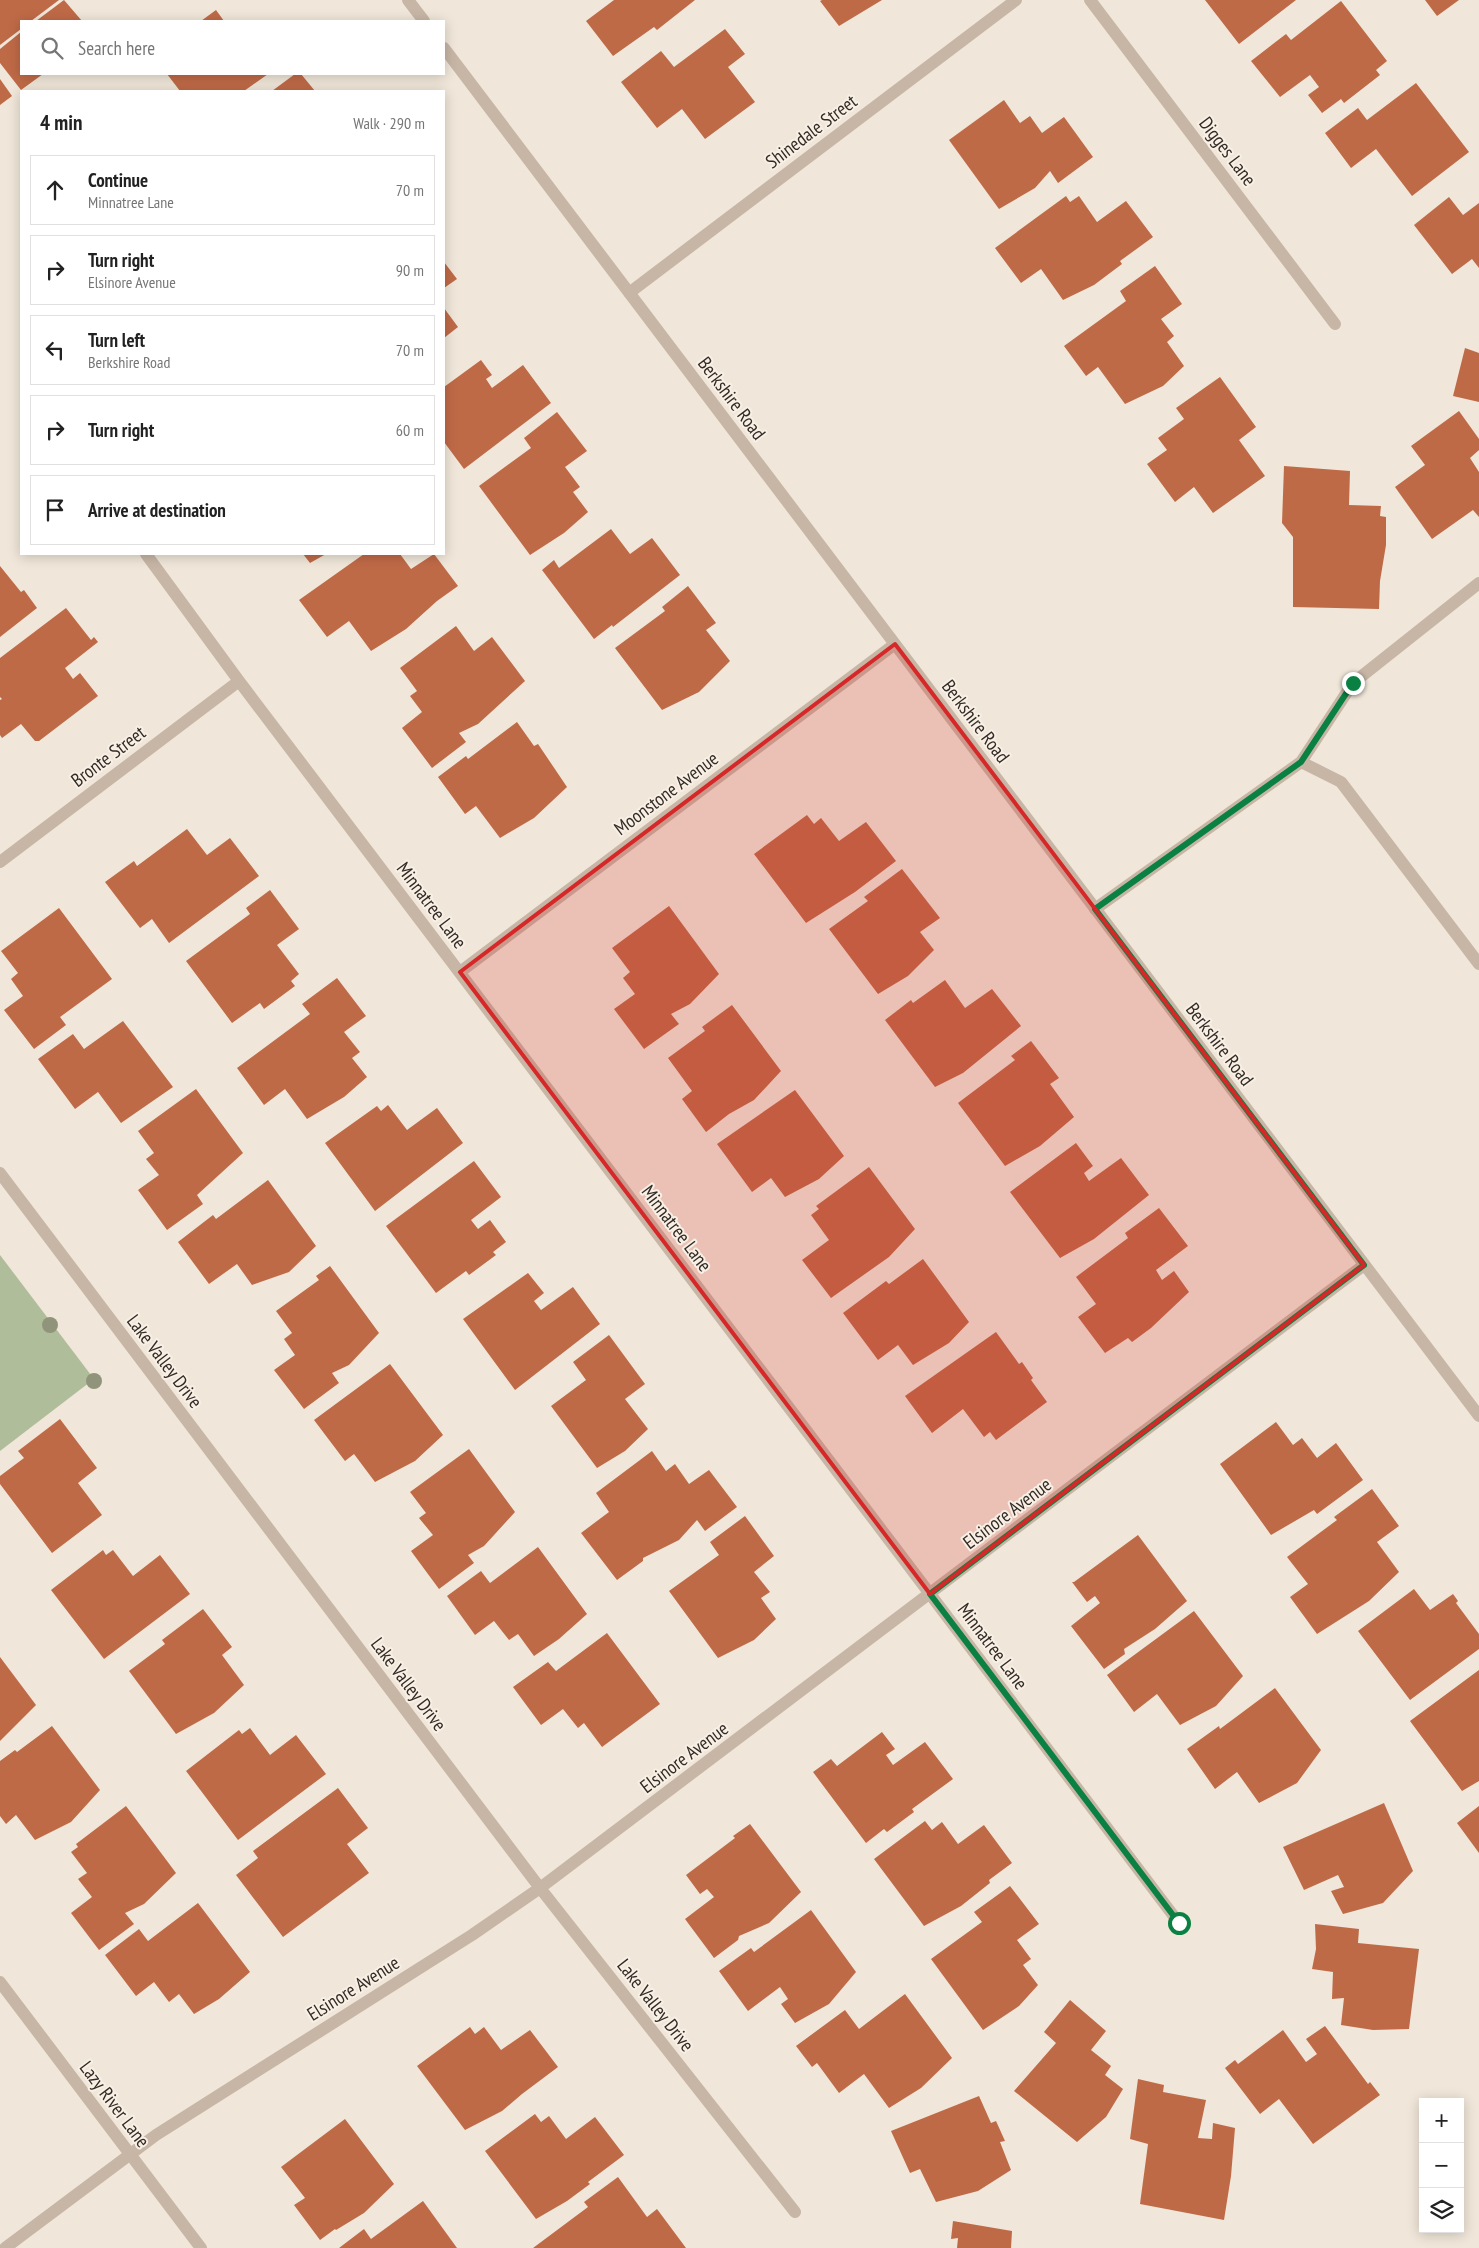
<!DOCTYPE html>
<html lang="en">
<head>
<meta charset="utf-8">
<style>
	:root { --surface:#fff; --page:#f2f2f2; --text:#222; --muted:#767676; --line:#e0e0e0 }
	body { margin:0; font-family:"PT Sans Narrow",sans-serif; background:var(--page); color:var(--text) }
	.controls { position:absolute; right:15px; bottom:15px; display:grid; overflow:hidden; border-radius:0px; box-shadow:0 2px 12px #0003 }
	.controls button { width:45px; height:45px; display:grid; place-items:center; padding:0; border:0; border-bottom:1px solid var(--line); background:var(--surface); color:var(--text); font:25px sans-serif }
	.stop { position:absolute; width:15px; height:15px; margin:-11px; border:4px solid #0b8043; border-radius:50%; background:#fff }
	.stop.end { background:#0b8043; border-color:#fff; box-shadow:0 1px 5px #0008 }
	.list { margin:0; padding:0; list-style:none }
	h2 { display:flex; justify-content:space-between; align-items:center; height:65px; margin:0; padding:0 20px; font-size:21px }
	h2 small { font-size:16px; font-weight:400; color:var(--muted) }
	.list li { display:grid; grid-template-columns:32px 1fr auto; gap:15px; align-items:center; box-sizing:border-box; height:70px; margin:0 10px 10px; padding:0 10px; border:1px solid var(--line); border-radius:0px }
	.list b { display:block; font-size:19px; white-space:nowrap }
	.list p { margin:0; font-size:16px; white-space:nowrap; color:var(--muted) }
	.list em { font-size:16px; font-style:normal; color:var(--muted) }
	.icon { flex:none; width:28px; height:28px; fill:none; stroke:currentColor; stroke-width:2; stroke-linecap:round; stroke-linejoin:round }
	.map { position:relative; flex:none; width:1479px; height:2248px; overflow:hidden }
	.search { position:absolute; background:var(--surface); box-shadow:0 2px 12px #0003; left:20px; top:20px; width:425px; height:55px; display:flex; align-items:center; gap:12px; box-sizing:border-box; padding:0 18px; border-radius:0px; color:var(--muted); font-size:19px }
	.panel { position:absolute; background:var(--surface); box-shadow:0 2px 12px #0003; left:20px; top:90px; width:425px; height:465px; border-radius:0px }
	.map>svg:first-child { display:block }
	.green { fill:#b0bd9a }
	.building { fill:#bf6a47 }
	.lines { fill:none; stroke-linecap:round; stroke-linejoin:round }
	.lane { stroke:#c7b6a6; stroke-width:12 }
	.street { stroke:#c7b6a6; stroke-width:12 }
	.tree { fill:#90947a }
	.route { stroke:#0b8043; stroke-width:6 }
	.marked { fill:#d62828; fill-opacity:0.2; stroke:#d62828; stroke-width:4; stroke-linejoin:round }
	.labels { text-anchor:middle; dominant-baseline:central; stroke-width:4; stroke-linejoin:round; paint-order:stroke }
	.street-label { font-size:19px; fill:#332b26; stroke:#f8f0e5 }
</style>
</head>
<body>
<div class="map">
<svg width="1479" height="2248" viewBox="0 0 1479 2248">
	<rect width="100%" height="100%" fill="#f0e6d9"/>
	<path class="green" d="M 0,1255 L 94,1379 L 0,1451 Z"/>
	<path class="building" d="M 0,0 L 59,0 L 31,21 L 21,21 L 21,29 L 0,45 Z
		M 64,0 L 82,21 L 36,21 Z
		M 614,0 L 695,0 L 657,30 L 654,27 L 613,56 L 586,21 Z
		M 822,0 L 882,0 L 839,26 L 820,1 Z
		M 1205,0 L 1296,0 L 1239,44 Z
		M 1425,0 L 1459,0 L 1437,16 Z
		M 1341,1 L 1387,61 L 1376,70 L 1380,75 L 1344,103 L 1341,99 L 1322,113 L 1308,95 L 1319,87 L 1310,75 L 1280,97 L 1251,61 L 1286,34 L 1291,40 Z
		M 216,10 L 224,21 L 201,21 Z
		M 725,29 L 745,54 L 728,67 L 755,102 L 705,139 L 682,109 L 657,128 L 621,82 L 661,51 L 674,67 Z
		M 21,32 L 21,74 L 43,74 L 21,90 L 0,63 L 0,49 Z
		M 167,74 L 268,74 L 244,91 L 180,91 Z
		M 295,74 L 301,74 L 315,91 L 272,91 Z
		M 0,79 L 12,96 L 0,105 Z
		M 1416,83 L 1469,152 L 1412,196 L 1376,149 L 1351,168 L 1325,133 L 1358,108 L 1367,120 Z
		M 1004,100 L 1020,123 L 1030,116 L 1042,133 L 1064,117 L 1093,157 L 1058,183 L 1050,171 L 1035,188 L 999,209 L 949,140 Z
		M 1066,196 L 1070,202 L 1079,196 L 1097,222 L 1126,201 L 1153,237 L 1120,261 L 1122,264 L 1094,285 L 1063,300 L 1041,269 L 1021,283 L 995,248 Z
		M 1449,197 L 1463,215 L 1479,203 L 1479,268 L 1472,259 L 1452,274 L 1414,225 Z
		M 444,262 L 457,279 L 444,288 Z
		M 1155,266 L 1182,304 L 1161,319 L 1174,336 L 1167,342 L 1184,366 L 1163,386 L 1125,404 L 1098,367 L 1086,376 L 1064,346 L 1126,301 L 1120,291 Z
		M 444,308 L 458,327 L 444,338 Z
		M 1465,348 L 1479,353 L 1479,402 L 1453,396 Z
		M 481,360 L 492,375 L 486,379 L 492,388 L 523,365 L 551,403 L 464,469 L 444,442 L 444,387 Z
		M 1220,377 L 1256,427 L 1239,440 L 1265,476 L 1213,513 L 1194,487 L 1175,502 L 1147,464 L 1167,450 L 1158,438 L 1184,419 L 1176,408 Z
		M 1459,411 L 1479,439 L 1479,450 L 1470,458 L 1479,472 L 1479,517 L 1473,510 L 1432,539 L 1395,487 L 1425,465 L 1411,446 Z
		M 557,412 L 587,451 L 565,467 L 580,487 L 573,492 L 588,512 L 564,533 L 530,555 L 479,486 L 531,448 L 524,438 Z
		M 1284,466 L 1350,471 L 1349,505 L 1381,506 L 1380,516 L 1386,517 L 1386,545 L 1380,581 L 1379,609 L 1293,607 L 1293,537 L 1282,523 Z
		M 611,529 L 630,554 L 652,538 L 680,575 L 613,627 L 612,625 L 594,639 L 542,570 L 554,560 L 559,568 Z
		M 303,554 L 326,554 L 310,563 Z
		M 364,554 L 400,554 L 411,569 L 434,554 L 458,586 L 437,601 L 406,629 L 371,651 L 349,621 L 327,637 L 299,600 Z
		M 0,566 L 21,592 L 24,590 L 37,608 L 0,637 Z
		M 688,586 L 716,623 L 706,630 L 730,661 L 699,692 L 662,710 L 615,648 L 665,611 L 662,607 Z
		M 66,608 L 91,640 L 94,637 L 98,642 L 65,668 L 73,679 L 80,673 L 98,696 L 39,741 L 35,741 L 21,724 L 2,738 L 0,735 L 0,700 L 2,699 L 0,697 L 0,658 Z
		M 456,626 L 474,651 L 492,637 L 525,681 L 478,724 L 459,733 L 466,742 L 432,768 L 402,728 L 422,712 L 410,696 L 417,691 L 400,668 Z
		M 517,722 L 534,746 L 538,744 L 567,787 L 534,818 L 500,838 L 476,806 L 465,814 L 438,777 L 466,756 L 468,759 Z
		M 807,815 L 814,824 L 821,818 L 839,841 L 866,822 L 896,861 L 855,892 L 806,923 L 754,854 Z
		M 187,829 L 207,855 L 230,838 L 259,876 L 169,943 L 152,919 L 140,928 L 105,882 L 134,861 L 137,866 Z
		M 902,869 L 940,918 L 920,932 L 934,950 L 908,976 L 878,994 L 829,929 L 868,901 L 864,897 Z
		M 270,890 L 299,929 L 277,945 L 299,974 L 291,981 L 295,986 L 264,1009 L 260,1003 L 232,1023 L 186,961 L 250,914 L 246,908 Z
		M 669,906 L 719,974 L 690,1004 L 671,1014 L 679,1024 L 644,1049 L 614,1009 L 635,994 L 623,978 L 630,972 L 612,948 Z
		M 59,908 L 112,979 L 60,1017 L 66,1025 L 34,1049 L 4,1010 L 23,996 L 11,979 L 18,973 L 1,951 Z
		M 337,978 L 366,1016 L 344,1032 L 360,1052 L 352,1058 L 367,1077 L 344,1097 L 307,1119 L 285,1089 L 264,1105 L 237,1068 L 310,1014 L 302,1004 Z
		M 945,980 L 965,1008 L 992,989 L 1021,1026 L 963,1073 L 935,1087 L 885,1020 L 911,1000 L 913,1003 Z
		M 732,1005 L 781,1071 L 754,1100 L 729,1114 L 706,1132 L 682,1099 L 692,1091 L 668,1058 L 705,1031 L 702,1027 Z
		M 123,1021 L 173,1087 L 121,1123 L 98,1092 L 75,1109 L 38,1059 L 73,1034 L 84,1049 Z
		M 1031,1041 L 1059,1078 L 1050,1084 L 1074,1117 L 1040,1146 L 1005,1166 L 958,1103 L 1015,1060 L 1011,1056 Z
		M 196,1089 L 243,1153 L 197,1195 L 203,1204 L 167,1230 L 138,1190 L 159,1175 L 146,1159 L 154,1153 L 138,1131 Z
		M 795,1090 L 844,1156 L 819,1179 L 785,1197 L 771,1178 L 752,1192 L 717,1144 Z
		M 388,1105 L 407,1130 L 437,1108 L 463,1143 L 375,1211 L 325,1143 L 377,1106 L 381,1111 Z
		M 1076,1143 L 1093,1166 L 1084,1173 L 1089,1181 L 1121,1158 L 1149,1195 L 1094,1239 L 1060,1258 L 1010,1192 Z
		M 474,1161 L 501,1197 L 471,1220 L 478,1229 L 490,1220 L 506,1242 L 493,1252 L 496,1255 L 469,1275 L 466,1271 L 436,1293 L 386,1226 Z
		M 869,1167 L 915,1229 L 889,1257 L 831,1298 L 802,1260 L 829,1240 L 811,1215 L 819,1209 L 816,1206 Z
		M 268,1180 L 316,1246 L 289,1272 L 252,1285 L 237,1264 L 209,1284 L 178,1242 L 213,1215 L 216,1219 Z
		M 1159,1208 L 1188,1246 L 1156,1270 L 1162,1280 L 1174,1271 L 1189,1292 L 1151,1328 L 1132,1342 L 1128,1338 L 1105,1353 L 1078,1317 L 1096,1304 L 1076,1277 L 1128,1238 L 1125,1233 Z
		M 923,1259 L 969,1322 L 949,1343 L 913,1365 L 898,1345 L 878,1360 L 843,1313 L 886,1281 L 889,1284 Z
		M 330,1266 L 379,1333 L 349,1365 L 332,1373 L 339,1383 L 304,1409 L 274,1370 L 295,1355 L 284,1339 L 292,1333 L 276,1311 L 319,1280 L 316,1276 Z
		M 528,1273 L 544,1293 L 534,1301 L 541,1310 L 573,1287 L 600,1324 L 515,1390 L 463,1319 Z
		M 996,1332 L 1019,1364 L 1022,1362 L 1033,1378 L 1031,1380 L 1047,1402 L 996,1440 L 990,1432 L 984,1437 L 963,1409 L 932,1433 L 905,1396 Z
		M 609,1335 L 645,1384 L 625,1399 L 648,1429 L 625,1451 L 597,1468 L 551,1406 L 586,1380 L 573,1362 Z
		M 390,1364 L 443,1435 L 415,1461 L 375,1482 L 354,1454 L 345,1461 L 314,1420 Z
		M 60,1419 L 97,1468 L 78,1483 L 102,1515 L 52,1553 L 0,1484 L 0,1476 L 24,1458 L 18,1451 Z
		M 1276,1422 L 1293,1445 L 1302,1438 L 1317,1458 L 1336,1443 L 1363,1480 L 1317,1514 L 1314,1510 L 1271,1535 L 1220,1464 Z
		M 469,1449 L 515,1512 L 484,1546 L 468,1555 L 474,1563 L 439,1589 L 411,1551 L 433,1535 L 419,1518 L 426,1513 L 410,1492 Z
		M 652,1451 L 666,1471 L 675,1464 L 689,1484 L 709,1470 L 737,1507 L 705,1531 L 697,1520 L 679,1540 L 643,1558 L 643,1561 L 617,1580 L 581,1533 L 609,1512 L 596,1493 Z
		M 1372,1489 L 1399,1526 L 1377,1542 L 1399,1572 L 1369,1601 L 1317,1634 L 1290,1597 L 1308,1584 L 1287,1557 L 1337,1520 L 1334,1517 Z
		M 745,1516 L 774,1556 L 754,1572 L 770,1592 L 761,1598 L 776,1619 L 754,1640 L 718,1658 L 669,1591 L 719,1555 L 710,1542 Z
		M 1138,1535 L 1187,1601 L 1155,1629 L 1124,1649 L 1125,1654 L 1104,1669 L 1071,1626 L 1100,1603 L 1095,1596 L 1087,1602 L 1072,1582 L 1074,1582 Z
		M 538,1547 L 587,1614 L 559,1639 L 534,1656 L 518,1634 L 509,1640 L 494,1621 L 475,1635 L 447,1596 L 481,1571 L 490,1583 Z
		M 103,1550 L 106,1555 L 113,1550 L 133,1576 L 160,1555 L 190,1594 L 104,1659 L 51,1590 Z
		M 1414,1589 L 1430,1610 L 1453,1594 L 1458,1601 L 1456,1603 L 1479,1634 L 1479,1649 L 1410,1700 L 1358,1631 Z
		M 203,1609 L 232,1647 L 222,1655 L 244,1685 L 214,1713 L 176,1734 L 129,1671 L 165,1644 L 162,1640 Z
		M 1194,1611 L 1243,1676 L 1216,1706 L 1180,1725 L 1157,1694 L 1134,1712 L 1107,1675 Z
		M 607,1633 L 660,1704 L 602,1747 L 584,1723 L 578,1728 L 563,1709 L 541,1725 L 513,1687 L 548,1662 L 556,1671 Z
		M 0,1657 L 36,1705 L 0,1741 Z
		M 1479,1670 L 1479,1781 L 1462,1791 L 1410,1721 Z
		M 1275,1688 L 1321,1750 L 1297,1783 L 1259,1803 L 1237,1772 L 1215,1789 L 1187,1749 L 1219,1726 L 1220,1729 Z
		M 52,1726 L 100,1790 L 71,1822 L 35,1840 L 16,1815 L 6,1824 L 0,1816 L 0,1761 L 15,1750 L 17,1752 Z
		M 250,1728 L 270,1755 L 296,1735 L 326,1774 L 238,1840 L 186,1771 L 239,1730 L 242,1734 Z
		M 882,1732 L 895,1749 L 886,1755 L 893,1765 L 925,1742 L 953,1779 L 912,1809 L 914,1812 L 887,1832 L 884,1829 L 866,1843 L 813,1772 L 831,1759 L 837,1766 Z
		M 338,1788 L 368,1828 L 347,1844 L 369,1873 L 283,1937 L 236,1875 L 258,1858 L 253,1851 Z
		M 1384,1803 L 1413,1871 L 1383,1903 L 1343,1914 L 1331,1891 L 1344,1887 L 1338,1875 L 1304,1890 L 1283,1847 Z
		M 126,1806 L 176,1873 L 144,1904 L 125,1913 L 134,1924 L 99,1950 L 71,1913 L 92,1897 L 78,1879 L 87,1873 L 71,1852 L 78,1847 L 76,1844 Z
		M 1479,1806 L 1479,1853 L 1457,1823 Z
		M 925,1821 L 932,1830 L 942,1822 L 958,1844 L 984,1825 L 1012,1863 L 989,1880 L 990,1883 L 961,1906 L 924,1926 L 874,1859 Z
		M 750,1824 L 801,1892 L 769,1923 L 739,1936 L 738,1940 L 714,1958 L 685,1919 L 714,1897 L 707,1889 L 700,1894 L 686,1875 L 735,1838 L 733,1836 Z
		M 1010,1886 L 1039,1924 L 1017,1940 L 1031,1959 L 1023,1965 L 1038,1985 L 1019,2006 L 983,2030 L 931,1959 L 982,1922 L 974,1912 Z
		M 198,1903 L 250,1972 L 219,1999 L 194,2014 L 179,1994 L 169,2002 L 154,1982 L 136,1996 L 105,1955 L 139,1929 L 148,1941 Z
		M 811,1910 L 856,1972 L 829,2004 L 795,2023 L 781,2004 L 788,1999 L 780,1987 L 748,2011 L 719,1971 L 751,1948 L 754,1952 Z
		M 1315,1924 L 1359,1929 L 1358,1943 L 1419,1949 L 1409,2029 L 1373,2030 L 1341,2025 L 1344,1998 L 1332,1999 L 1333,1972 L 1312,1969 L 1316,1949 Z
		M 905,1994 L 952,2058 L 921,2088 L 889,2108 L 864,2074 L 839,2093 L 817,2063 L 812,2067 L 796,2046 L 845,2010 L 859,2029 Z
		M 1070,2000 L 1106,2031 L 1091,2050 L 1111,2066 L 1105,2075 L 1123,2089 L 1106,2117 L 1077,2142 L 1014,2091 L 1056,2043 L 1044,2032 Z
		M 1325,2026 L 1368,2084 L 1370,2082 L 1380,2095 L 1313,2144 L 1279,2099 L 1260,2114 L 1225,2068 L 1235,2060 L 1238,2064 L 1283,2030 L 1306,2062 L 1317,2054 L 1306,2039 Z
		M 470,2027 L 475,2034 L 484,2027 L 501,2050 L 530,2030 L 558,2067 L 522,2094 L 502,2111 L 465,2130 L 417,2066 Z
		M 1138,2079 L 1164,2085 L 1163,2092 L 1206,2100 L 1198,2138 L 1212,2139 L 1213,2123 L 1235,2128 L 1231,2176 L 1224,2220 L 1140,2204 L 1148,2144 L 1130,2139 Z
		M 979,2096 L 991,2123 L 996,2121 L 1005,2141 L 1000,2142 L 1011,2170 L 978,2191 L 936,2202 L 920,2169 L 910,2173 L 891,2131 Z
		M 535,2114 L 541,2122 L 549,2116 L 566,2139 L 595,2117 L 624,2155 L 588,2182 L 590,2184 L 567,2201 L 536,2219 L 485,2151 Z
		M 345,2119 L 394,2184 L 364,2213 L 336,2230 L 335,2229 L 320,2240 L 294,2205 L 305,2198 L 281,2167 Z
		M 618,2177 L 647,2217 L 657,2209 L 686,2248 L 533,2248 L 588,2207 L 584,2202 Z
		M 423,2201 L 457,2248 L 339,2248 L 364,2229 L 371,2239 Z
		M 953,2221 L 1012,2231 L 1011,2248 L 957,2248 L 958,2238 L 951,2239 Z"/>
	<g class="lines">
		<path class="lane" d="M 1301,762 L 1353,683 L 1479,583
			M 1095,909 L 1301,762 L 1341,782 L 1479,964"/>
		<path class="street" d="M 408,0 L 424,21
			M 1090,0 L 1335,324
			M 444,48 L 1479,1416
			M 629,293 L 1016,0
			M 146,554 L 239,681 L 1179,1923
			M 0,862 L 239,681
			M 460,972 L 895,644
			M 0,1173 L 540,1888 L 795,2212
			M 0,1982 L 201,2248
			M 5,2248 L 156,2135 L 472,1935 L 540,1888 L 1364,1265"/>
	</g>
	<g class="tree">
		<circle cx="50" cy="1325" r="8"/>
		<circle cx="94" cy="1381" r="8"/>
	</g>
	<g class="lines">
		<path class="route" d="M 1179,1923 L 930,1594 L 1364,1265 L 1095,909 L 1301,762 L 1353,683"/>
	</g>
	<path class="marked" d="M 895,644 L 1364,1265 L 930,1594 L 460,972 Z"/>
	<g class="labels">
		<g class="street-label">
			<text transform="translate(811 131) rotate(-37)">Shinedale Street</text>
			<text transform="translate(1228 151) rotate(53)">Digges Lane</text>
			<text transform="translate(732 398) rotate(53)">Berkshire Road</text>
			<text transform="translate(976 721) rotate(53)">Berkshire Road</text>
			<text transform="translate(108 756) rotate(-37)">Bronte Street</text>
			<text transform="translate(666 793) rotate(-37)">Moonstone Avenue</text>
			<text transform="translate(432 905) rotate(53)">Minnatree Lane</text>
			<text transform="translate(1220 1044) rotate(53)">Berkshire Road</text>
			<text transform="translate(677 1228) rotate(53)">Minnatree Lane</text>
			<text transform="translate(165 1361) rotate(53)">Lake Valley Drive</text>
			<text transform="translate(1007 1513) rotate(-37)">Elsinore Avenue</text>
			<text transform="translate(993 1646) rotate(53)">Minnatree Lane</text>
			<text transform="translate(409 1684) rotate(53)">Lake Valley Drive</text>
			<text transform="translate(684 1757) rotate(-37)">Elsinore Avenue</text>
			<text transform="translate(353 1988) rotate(-32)">Elsinore Avenue</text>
			<text transform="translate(656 2005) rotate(52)">Lake Valley Drive</text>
			<text transform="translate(115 2104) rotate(53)">Lazy River Lane</text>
		</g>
	</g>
</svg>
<div class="controls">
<button>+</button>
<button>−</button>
<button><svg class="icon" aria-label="layers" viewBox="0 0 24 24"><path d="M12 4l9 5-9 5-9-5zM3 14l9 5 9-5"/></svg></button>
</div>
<div class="stop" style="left:1179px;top:1923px"></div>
<div class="stop end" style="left:1353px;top:683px"></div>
<div class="search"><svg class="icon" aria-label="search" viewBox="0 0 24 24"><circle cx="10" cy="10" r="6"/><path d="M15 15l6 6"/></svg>Search here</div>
<section class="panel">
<h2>4 min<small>Walk · 290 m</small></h2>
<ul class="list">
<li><svg class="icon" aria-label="ahead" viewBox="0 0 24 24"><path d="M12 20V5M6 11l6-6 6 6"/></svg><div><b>Continue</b><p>Minnatree Lane</p></div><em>70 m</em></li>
<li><svg class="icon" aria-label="right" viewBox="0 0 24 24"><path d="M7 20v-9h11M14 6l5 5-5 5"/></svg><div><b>Turn right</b><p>Elsinore Avenue</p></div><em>90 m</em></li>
<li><svg class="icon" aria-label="left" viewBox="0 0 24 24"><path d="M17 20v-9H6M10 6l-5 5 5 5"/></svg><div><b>Turn left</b><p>Berkshire Road</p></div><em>70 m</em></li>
<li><svg class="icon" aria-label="right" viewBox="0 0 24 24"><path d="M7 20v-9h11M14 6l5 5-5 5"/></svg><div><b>Turn right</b></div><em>60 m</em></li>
<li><svg class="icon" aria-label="arrive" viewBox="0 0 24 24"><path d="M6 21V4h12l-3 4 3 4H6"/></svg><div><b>Arrive at destination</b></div></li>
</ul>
</section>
</div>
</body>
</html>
